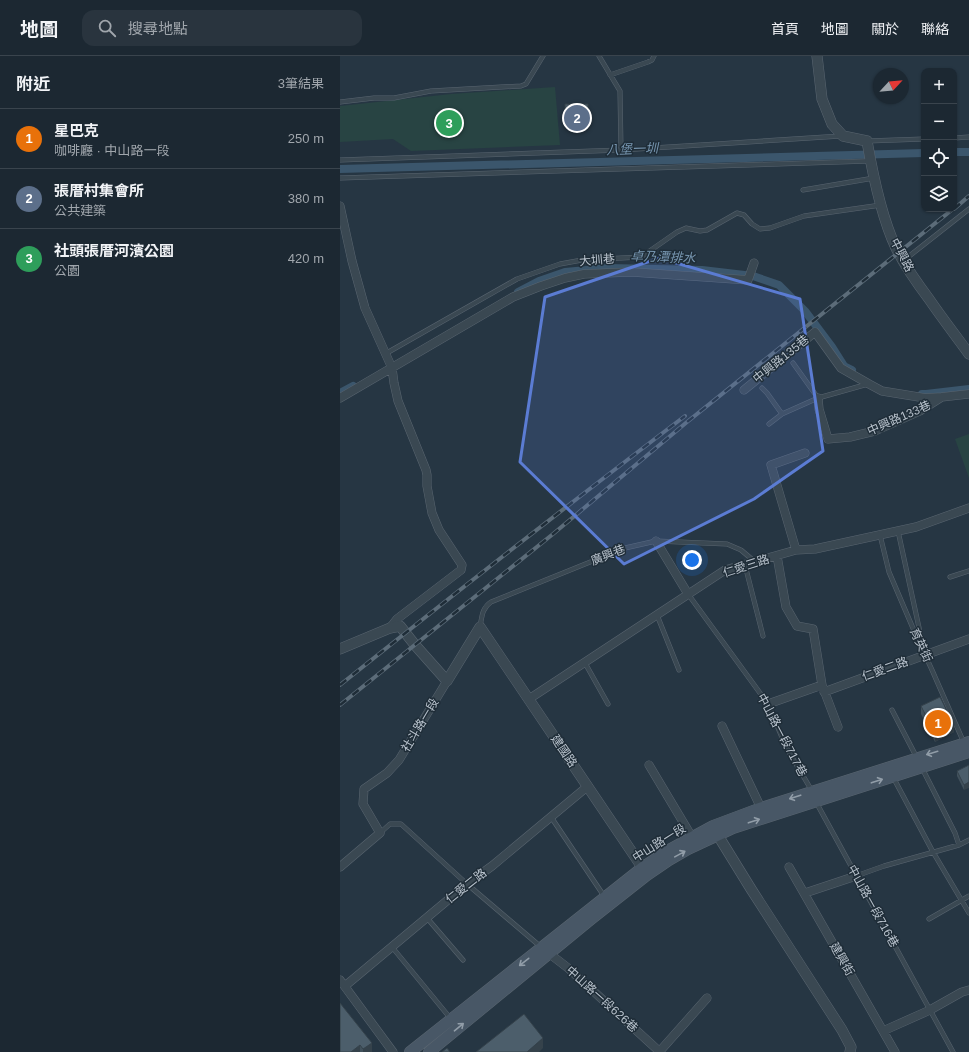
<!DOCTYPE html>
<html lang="zh-TW">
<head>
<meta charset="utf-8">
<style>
	:root { --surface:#1c2832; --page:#29343e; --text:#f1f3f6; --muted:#a0a6ac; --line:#3a444d; --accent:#d6ab8b }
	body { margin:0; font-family:Arial,"Noto Sans TC",sans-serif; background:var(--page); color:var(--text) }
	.controls { position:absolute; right:12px; top:12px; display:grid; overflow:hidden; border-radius:8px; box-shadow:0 1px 3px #0004 }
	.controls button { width:36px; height:36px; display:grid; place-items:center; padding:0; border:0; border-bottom:1px solid var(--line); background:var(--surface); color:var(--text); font:20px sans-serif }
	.compass { position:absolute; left:533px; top:12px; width:36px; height:36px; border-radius:50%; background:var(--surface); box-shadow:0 1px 3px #0004; rotate:64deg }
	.you { position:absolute; left:352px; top:504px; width:14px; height:14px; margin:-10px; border:3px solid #fff; border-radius:50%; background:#1a73e8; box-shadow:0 0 0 6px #1a73e833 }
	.badge { display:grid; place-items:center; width:26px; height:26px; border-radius:50%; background:var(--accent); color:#fff; font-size:13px; font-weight:700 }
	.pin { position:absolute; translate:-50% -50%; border:2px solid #fff; box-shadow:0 1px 4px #0006 }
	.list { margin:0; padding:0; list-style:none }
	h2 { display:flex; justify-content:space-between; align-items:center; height:52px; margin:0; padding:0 16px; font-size:17px }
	h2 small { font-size:13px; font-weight:400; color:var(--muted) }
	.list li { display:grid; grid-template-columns:26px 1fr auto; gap:12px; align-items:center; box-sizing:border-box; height:60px; padding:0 16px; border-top:1px solid var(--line) }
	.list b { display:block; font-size:15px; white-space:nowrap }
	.list p { margin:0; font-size:13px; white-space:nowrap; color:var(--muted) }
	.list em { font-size:13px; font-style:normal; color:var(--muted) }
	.icon { flex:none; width:22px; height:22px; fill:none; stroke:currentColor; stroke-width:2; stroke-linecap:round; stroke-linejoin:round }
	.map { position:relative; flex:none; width:629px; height:996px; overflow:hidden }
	header { display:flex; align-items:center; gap:24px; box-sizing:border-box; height:56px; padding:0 20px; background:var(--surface); border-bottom:1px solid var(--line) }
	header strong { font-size:19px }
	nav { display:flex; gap:22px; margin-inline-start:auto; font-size:14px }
	.search { width:280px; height:36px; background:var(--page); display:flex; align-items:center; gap:10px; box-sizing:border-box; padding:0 14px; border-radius:12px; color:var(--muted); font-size:15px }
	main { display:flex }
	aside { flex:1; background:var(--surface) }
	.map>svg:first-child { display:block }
	.green { fill:#284443 }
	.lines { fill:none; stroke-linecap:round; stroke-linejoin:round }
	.canal { stroke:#3b566c; stroke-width:8 }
	.service-casing { stroke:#596570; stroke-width:5 }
	.minor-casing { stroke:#596570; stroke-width:9 }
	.tertiary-casing { stroke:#596570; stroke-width:11 }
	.secondary-casing { stroke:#596570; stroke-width:12 }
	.service { stroke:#3a4852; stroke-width:4 }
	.minor { stroke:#3a4852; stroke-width:8 }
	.tertiary { stroke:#3a4852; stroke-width:10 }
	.secondary { stroke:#485766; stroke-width:11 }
	.rail-casing { stroke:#5c6c79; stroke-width:4 }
	.rail { stroke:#1f2d38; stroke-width:2.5; stroke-dasharray:8; stroke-linecap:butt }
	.wall { fill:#41515c }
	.shaded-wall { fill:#35424b }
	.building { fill:#4c5e6b; stroke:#35424b }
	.oneway { stroke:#919da8 }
	.marked { fill:#5b7cd3; fill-opacity:0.2; stroke:#5b7cd3; stroke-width:3; stroke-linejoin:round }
	.labels { text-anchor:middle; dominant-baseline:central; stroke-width:3; stroke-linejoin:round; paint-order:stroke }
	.street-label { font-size:12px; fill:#b8c2cc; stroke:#1f2d38 }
	.water-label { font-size:13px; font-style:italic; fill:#7796b0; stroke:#1f2d38 }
</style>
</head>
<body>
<header>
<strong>地圖</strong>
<div class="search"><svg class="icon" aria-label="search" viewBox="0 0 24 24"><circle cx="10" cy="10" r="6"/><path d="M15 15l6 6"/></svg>搜尋地點</div>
<nav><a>首頁</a><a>地圖</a><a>關於</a><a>聯絡</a></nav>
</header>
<main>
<aside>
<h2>附近<small>3筆結果</small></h2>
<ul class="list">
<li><span class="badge" style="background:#e8710a">1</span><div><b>星巴克</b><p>咖啡廳 · 中山路一段</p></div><em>250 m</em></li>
<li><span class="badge" style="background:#5c6f8a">2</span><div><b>張厝村集會所</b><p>公共建築</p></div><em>380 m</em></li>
<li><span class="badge" style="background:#2e9e5b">3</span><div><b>社頭張厝河濱公園</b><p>公園</p></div><em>420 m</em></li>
</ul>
</aside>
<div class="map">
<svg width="629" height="996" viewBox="0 0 629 996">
	<rect width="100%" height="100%" fill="#263643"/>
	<path class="green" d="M 215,31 L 220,89 L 71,95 L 53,83 L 0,86 L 0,50 L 111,38 Z
		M 629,378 L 629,422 L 615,383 Z"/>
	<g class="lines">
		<path class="canal" d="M 614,96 L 629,96
			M 0,113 L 584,97
			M 178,236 L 199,225 L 225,216 L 269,212 L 362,214 L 413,220 L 439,229 L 465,255 L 492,291 L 504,310 L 512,314
			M 0,337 L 13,330
			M 582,338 L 586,338 L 629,333"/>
		<g class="service-casing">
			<path id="service" d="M 259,0 L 280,35 L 281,94
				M 270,19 L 308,6 L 312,4 L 314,0
				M 0,46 L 34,42 L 54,42 L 91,35 L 181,30 L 186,28 L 203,0
				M 614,82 L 629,81
				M 527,85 L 584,83
				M 0,104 L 281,94 L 501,80
				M 0,122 L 529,105
				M 463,134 L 534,122
				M 563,205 L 629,153
				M 45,298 L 177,223 L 220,208 L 242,204 L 301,201 L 337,176 L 346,172 L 360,175 L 367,174 L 397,157 L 404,159 L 412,168 L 420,173 L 430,172 L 464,160 L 541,149
				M 453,307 L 478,342
				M 422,332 L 427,337 L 442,358
				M 429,368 L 442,358 L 478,342 L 528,328
				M 558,475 L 583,590
				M 540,479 L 549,516 L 575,577 L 592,614 L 624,687
				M 405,509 L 423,580
				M 610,521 L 629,515
				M 348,538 L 428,648 L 446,691 L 472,735
				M 317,559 L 339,614
				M 140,571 C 142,560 142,552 151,546 L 285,492 L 316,485 L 387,488 L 401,494 L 414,505
				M 245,607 L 268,648
				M 552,654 L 577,702
				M 582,712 L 615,777 L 619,789
				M 553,721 L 593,796 L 629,857
				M 476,746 L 613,996
				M 211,761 L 264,840
				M 40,777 L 50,768 L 61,768 L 127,828 L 201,891
				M 516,820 L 544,810 L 619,789 L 629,784
				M 87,862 L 123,904
				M 589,863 L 629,840
				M 52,891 L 111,963"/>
		</g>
		<g class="minor-casing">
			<path id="minor" d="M 0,150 L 12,205 L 25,252 L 52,312 L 54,327 L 58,345 L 86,414 L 87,419 L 87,430 L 92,457 L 99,474 L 122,509 L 121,514 L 57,563 L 50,572
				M 404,334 L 475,276 L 501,312 L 529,328 L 542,335 L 585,342 L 602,341
				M 0,342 L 173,241 L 201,230 L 225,222 L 244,218 L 291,216 L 408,224 L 414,207
				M 478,342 L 479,353 L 488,383 L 510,381 L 535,375 L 580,355 L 602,341 L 629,338
				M 316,485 L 348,538
				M 456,494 L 431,409 L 465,397
				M 437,500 L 446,551 L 457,570 L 473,573 L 482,629 L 498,671
				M 484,636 L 629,583
				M 189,643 L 385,514 L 456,494 L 475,493 L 576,471 L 629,452
				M 428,648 L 482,629
				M 382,670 L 421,752
				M 309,709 L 352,781
				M 0,811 L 40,777 L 23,748 L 24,733 L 47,717 L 59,704 L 107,625
				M 449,811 L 555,996
				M 465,837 L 516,820
				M 206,895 L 228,912 L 320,996
				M 0,924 L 53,996
				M 5,930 L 127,828 L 152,810 L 248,730
				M 543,975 L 590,954 L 622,936 L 629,934
				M 320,995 L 367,942"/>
		</g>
		<g class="tertiary-casing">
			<path id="tertiary" d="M 477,0 L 482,43 L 492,68 L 503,80 L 527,85 C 533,120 541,160 556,192 C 565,210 577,227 589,243 C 602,262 616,280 629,298
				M 0,593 L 50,572 L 60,570 L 75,589 L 107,625 L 140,571 L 306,817
				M 374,773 L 411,833 L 502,974 L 511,991 L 510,996"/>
		</g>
		<g class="secondary-casing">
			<path id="secondary" d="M 70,996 L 302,812 L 327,795 L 373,770 L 421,752 L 629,686
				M 89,996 L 251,863 L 307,819 L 329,804 L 348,793 L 393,772 L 629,696"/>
		</g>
		<use href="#service" class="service"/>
		<use href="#minor" class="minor"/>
		<use href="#tertiary" class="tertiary"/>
		<use href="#secondary" class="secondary"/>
		<g class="rail-casing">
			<path id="rail" d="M 614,153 L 629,140
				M 0,629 C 114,538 229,448 345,360
				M 0,649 L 213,478 L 347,366 L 613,153"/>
		</g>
		<use href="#rail" class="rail"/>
	</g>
	<path class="wall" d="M 225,48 L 248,48 L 248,69 L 225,69 Z
		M 581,650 L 614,676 L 595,686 L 581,658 Z
		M 629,709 L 624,734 L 617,720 L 617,715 Z
		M 0,947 L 32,996 L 0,996 Z"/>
	<path class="shaded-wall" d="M 614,669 L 614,676 L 595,686 L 595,678 Z
		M 629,726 L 629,732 L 624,734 L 624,729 Z
		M 203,982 L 203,992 L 199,996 L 187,996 Z
		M 32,987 L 32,996 L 23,996 L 23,993 Z
		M 20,989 L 20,996 L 11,996 Z"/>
	<path class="building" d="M 225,48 L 248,48 L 248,61 L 225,62 Z
		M 600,641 L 614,669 L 595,678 L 581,650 Z
		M 629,709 L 629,726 L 624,729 L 617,715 Z
		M 0,947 L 32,987 L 23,993 L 20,989 L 11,996 L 0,996 Z
		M 184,958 L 203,982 L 187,996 L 136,996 Z
		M 107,992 L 110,996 L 102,996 Z"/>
	<defs><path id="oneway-shaft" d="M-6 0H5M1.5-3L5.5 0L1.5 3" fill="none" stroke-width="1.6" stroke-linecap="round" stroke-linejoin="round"/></defs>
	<g class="oneway">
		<use href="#oneway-shaft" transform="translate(592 697) rotate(163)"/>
		<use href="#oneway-shaft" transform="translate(537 725) rotate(-18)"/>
		<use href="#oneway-shaft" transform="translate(455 741) rotate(162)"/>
		<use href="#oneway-shaft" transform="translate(414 765) rotate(-18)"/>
		<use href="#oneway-shaft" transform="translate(340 798) rotate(-29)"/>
		<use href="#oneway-shaft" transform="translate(184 906) rotate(142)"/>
		<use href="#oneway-shaft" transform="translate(119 971) rotate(-40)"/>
	</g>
	<path class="marked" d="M 319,202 L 460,243 L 483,395 L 414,443 L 284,508 L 180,406 L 205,241 Z"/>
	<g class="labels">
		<g class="street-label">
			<text transform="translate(562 199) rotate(62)">中興路</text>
			<text transform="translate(257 204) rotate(-5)">大圳巷</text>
			<text transform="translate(441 303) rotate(-39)">中興路135巷</text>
			<text transform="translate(559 362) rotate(-24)">中興路133巷</text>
			<text transform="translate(268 499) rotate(-21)">廣興巷</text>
			<text transform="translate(406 510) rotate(-18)">仁愛三路</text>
			<text transform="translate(581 589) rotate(65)">育英街</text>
			<text transform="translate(545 613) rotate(-20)">仁愛二路</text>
			<text transform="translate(80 669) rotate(-59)">社斗路一段</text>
			<text transform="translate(442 679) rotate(62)">中山路一段717巷</text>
			<text transform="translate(224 695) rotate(56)">建國路</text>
			<text transform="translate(319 787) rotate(-32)">中山路一段</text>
			<text transform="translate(126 830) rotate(-38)">仁愛二路</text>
			<text transform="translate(533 850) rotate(61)">中山路一段716巷</text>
			<text transform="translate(502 903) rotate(60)">建興街</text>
			<text transform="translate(262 943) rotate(42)">中山路一段626巷</text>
		</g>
		<g class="water-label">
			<text transform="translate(292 93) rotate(-2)">八堡一圳</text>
			<text transform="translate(323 201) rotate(2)">卓乃潭排水</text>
		</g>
	</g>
</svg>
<div class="controls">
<button>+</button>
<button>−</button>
<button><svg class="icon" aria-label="locate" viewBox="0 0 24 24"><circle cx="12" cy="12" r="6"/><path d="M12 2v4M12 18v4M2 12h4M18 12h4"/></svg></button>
<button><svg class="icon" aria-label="layers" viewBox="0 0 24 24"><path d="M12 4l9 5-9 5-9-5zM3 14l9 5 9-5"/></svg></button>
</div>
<svg class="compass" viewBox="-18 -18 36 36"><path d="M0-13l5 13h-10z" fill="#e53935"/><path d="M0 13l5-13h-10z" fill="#a0a6ac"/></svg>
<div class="you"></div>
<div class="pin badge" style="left:598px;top:667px;background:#e8710a">1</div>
<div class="pin badge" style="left:237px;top:62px;background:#5c6f8a">2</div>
<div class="pin badge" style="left:109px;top:67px;background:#2e9e5b">3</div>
</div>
</main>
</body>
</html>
